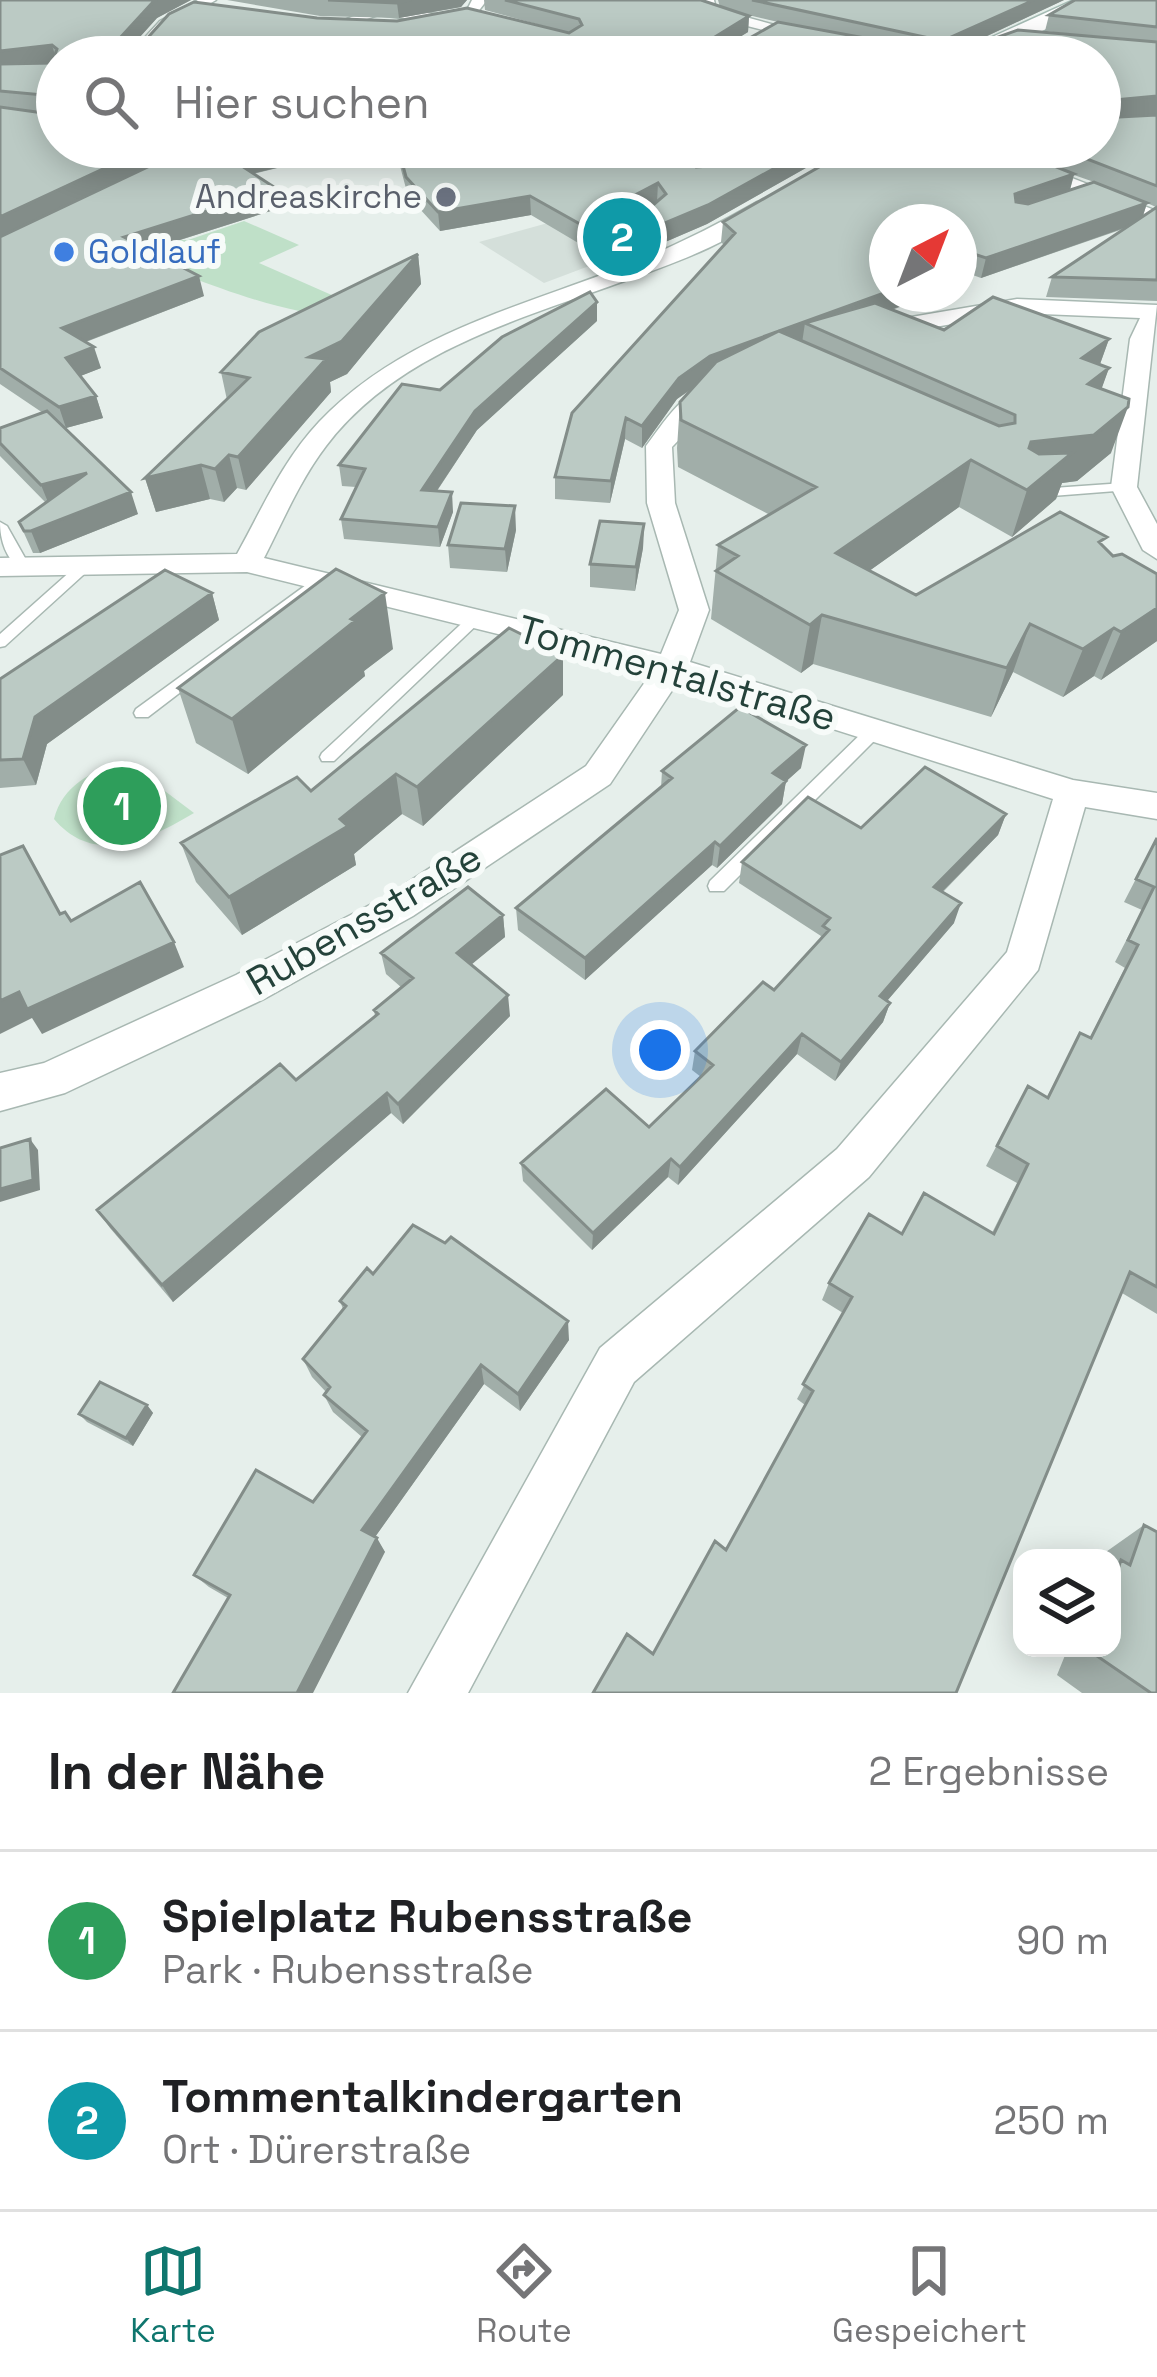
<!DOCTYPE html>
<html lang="de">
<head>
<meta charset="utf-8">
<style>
	:root { --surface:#fff; --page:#f2f2f2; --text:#202124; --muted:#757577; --line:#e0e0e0; --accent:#0f766e }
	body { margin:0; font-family:"Space Grotesk",sans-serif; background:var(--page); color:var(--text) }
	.controls { position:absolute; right:36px; bottom:36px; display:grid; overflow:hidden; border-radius:24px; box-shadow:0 6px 30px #0003 }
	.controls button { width:108px; height:108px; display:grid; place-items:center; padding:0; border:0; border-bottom:3px solid var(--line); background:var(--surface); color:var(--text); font:60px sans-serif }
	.compass { position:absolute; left:869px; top:204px; width:108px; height:108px; border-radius:50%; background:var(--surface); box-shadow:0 6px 30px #0003; rotate:42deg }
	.you { position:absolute; left:660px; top:1050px; width:42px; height:42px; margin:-30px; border:9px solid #fff; border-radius:50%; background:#1a73e8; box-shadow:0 0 0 18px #1a73e833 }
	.badge { display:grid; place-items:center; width:78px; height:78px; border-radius:50%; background:var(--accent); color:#fff; font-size:39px; font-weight:700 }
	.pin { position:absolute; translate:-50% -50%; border:6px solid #fff; box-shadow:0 3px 12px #0006 }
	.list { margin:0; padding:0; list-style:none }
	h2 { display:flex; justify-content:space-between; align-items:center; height:156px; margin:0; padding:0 48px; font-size:51px }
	h2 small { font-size:39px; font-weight:400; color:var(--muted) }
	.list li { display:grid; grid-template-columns:78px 1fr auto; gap:36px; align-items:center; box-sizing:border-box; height:180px; padding:0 48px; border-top:3px solid var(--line) }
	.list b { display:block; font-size:45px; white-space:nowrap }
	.list p { margin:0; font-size:39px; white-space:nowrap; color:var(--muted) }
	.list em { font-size:39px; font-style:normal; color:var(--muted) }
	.icon { flex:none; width:66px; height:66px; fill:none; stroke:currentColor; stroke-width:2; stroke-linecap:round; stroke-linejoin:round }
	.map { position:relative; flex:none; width:1157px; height:1693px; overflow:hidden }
	.search { position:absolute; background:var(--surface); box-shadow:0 6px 30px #0003; left:36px; right:36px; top:36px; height:132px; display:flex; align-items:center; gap:30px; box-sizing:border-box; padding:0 42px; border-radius:66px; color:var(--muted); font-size:45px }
	.sheet { height:516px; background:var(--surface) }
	nav { display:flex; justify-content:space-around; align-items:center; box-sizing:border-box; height:168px; border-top:3px solid var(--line); background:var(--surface); font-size:33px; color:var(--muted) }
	nav a { display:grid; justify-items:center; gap:6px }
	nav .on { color:var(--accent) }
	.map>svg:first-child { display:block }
	.built { fill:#d4dfda }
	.green { fill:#bfe0c8 }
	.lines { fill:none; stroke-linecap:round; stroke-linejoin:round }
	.lane-casing { stroke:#a8b8b2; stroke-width:3 }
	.street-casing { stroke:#a8b8b2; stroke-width:3 }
	.secondary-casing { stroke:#a4bbb3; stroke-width:3 }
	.lane { fill:#fff; fill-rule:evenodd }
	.street { fill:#fff; fill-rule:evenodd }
	.secondary { fill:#fff; fill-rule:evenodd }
	.wall { fill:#a1aea9; fill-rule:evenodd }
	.shaded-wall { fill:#838d89 }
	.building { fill:#bbcac4; stroke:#838d89; stroke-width:3 }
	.worship-dot { fill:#6b7280; stroke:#f7fbf9; stroke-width:4.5 }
	.shop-dot { fill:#3f7fe0; stroke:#f7fbf9; stroke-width:4.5 }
	.labels { text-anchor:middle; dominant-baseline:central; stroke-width:12; stroke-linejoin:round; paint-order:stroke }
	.far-worship-label { font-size:33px; fill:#5b616d; stroke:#f7fbf9; text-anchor:end }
	.far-shop-label { font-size:33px; fill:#366cbe; stroke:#f7fbf9; text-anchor:start }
	.street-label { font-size:39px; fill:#24423a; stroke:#f7fbf9 }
</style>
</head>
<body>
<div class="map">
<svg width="1157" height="1693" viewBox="0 0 1157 1693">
	<rect width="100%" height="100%" fill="#e6efeb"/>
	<path class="built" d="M 626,209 L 674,234 L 544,283 L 479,242 L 595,210 Z"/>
	<path class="green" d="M 244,221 L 299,245 L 259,263 L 368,311 C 317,332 187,276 134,254 L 158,240 L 188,240 Z
		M 125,761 L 194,813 C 148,840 95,867 54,819 C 63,784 93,771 125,761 Z"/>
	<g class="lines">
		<g class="lane-casing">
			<path id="lane" d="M 359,147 L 369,147 L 378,154 L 388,156 L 419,152 L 424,155 C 402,164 376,167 359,147 Z
				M 1124,483 L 1131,487 L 1129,490 L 1039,497 L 1032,493 L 1039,489 Z
				M 0,522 L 7,526 L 29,565 L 27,568 L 22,569 C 6,561 0,539 0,522 Z
				M 87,560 L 92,561 L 92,567 L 5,646 L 0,647 L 0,634 L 82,561 Z
				M 317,577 L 324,581 L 322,584 L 148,717 L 136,717 L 134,713 L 136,709 Z
				M 478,611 L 483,613 L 483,619 L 334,761 L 322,761 L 320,757 L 322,753 L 473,613 Z
				M 875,724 L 883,730 L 881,734 L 724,891 L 710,891 L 708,886 L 710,881 L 869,726 Z"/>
		</g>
		<g class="street-casing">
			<path id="street" d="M 198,0 L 216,0 L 170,27 L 144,57 L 127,57 L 160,21 Z
				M 472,0 L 487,0 L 477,13 L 516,27 L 508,32 L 463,18 Z
				M 700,0 L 714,0 L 716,9 L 819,37 L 811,42 L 704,15 Z
				M 377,6 L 442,15 L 449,19 L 442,23 L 378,15 L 347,26 L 340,22 Z
				M 967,147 L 992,147 L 1157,211 L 1157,224 Z
				M 757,202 L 774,206 C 738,241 674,263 627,280 C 521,319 398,351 326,446 C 300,480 283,521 264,558 L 661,654 L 679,610 L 647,503 L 646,446 C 663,424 689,380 721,386 L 721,396 L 672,447 L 675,503 L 709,610 L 690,662 L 1073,780 L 1157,793 L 1157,819 L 1085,807 L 1038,970 L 869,1177 L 634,1382 L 468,1693 L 408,1693 L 600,1348 L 837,1149 L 1007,952 L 1053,799 L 679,680 L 610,784 L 413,916 L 264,999 L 65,1093 L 0,1111 L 0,1073 L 44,1063 L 236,975 L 387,896 L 586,766 L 652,672 L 247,572 L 0,576 L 0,558 L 237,554 C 262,509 283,460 319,422 C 402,335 517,308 625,266 C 671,248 715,226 757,202 Z
				M 1017,299 L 1157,305 L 1137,487 L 1157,524 L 1157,559 L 1143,550 L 1111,487 L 1130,339 L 1140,318 L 1017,313 L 876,337 L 865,330 L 876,323 Z"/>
		</g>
		<g class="secondary-casing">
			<path id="secondary" d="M 1074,0 L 1092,0 C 1055,29 995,57 948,57 Z"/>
		</g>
		<use href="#lane" class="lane"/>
		<use href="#street" class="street"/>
		<use href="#secondary" class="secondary"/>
	</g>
	<path class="wall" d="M 0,0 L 191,0 L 157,18 L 135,42 L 143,43 L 317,18 L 566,32 L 485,10 L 484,0 L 701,0 L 720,7 L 718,0 L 1064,0 L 968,45 L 1095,37 L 1045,31 L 1049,15 L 1157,0 L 1157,114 L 1102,118 L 1157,115 L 1157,301 L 1046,297 L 1052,277 L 1126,228 L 981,278 L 959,270 L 959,222 L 887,294 L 934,294 L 892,310 L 944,330 L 1109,339 L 1100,364 L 1109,368 L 1101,389 L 1111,453 L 1077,481 L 1062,483 L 1056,499 L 1012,537 L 959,507 L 869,571 L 916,595 L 1104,547 L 1113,556 L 1157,574 L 1157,641 L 1101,680 L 1094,676 L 1063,697 L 1013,672 L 991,717 L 813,664 L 801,673 L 711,619 L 718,545 L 770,515 L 678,467 L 677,448 L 680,402 L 692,389 L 677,399 L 642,448 L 625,439 L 610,503 L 555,499 L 555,477 L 724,245 L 721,242 L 723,222 L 854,147 L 1100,147 L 1100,57 L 57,57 L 57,147 L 304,147 L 306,161 L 253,174 L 280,208 L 149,250 L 204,296 L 86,342 L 101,368 L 80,376 L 96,396 L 103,418 L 66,428 L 138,514 L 40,553 L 33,553 L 19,522 L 46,503 L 0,456 L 0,428 L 43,413 L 0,384 ZM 744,14 L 791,25 L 739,44 L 728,44 L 748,32 L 749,16 ZM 1074,175 L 1094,182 L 1070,190 ZM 1147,203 L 1156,207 L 1143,216 Z
		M 227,0 L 467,0 L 461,7 L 399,18 L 320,16 Z
		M 395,147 L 673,147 L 694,165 L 675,147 L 843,147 L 707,224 L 614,264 L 610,261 L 611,241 L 654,204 L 580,244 L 531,215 L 440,231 L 408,196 L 400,166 L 398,150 L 396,150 Z
		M 418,254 L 421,284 L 347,374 L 330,382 L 331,392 L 246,490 L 237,488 L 224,502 L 210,499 L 156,512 L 145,478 L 227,400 L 221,372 Z
		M 597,321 L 477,430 L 437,491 L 453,512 L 440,547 L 344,539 L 341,519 L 356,487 L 342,486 L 339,465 L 440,390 Z
		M 644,524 L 643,548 L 635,591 L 590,587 L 590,564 Z
		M 516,530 L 507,572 L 450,568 L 448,545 Z
		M 212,593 L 219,620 L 47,744 L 36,785 L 0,788 L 0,679 Z
		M 393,649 L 364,671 L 365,676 L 248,774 L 196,743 L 178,688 Z
		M 563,695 L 423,826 L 402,814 L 354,854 L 356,865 L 242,935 L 196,882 L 181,843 Z
		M 801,768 L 786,781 L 782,804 L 717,868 L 712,865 L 585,980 L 518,930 L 516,908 L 661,788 L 662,771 Z
		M 1006,814 L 998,835 L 943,892 L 954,923 L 887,1001 L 890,1003 L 883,1022 L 835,1081 L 797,1054 L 678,1185 L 668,1177 L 592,1250 L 523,1181 L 521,1163 L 649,1127 L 701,1077 L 692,1070 L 695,1051 L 774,990 L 820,940 L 821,936 L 739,883 L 742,862 L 861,828 Z
		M 1157,838 L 1157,1314 L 1122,1293 L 653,1654 L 726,1550 L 805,1405 L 797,1399 L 843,1313 L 822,1300 L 829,1283 L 902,1234 L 992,1233 L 1017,1183 L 986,1166 L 1028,1086 L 1047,1097 L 1080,1033 L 1090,1038 L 1125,968 L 1115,962 L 1142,910 L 1124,902 Z
		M 503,915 L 505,937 L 471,964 L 510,1016 L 403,1124 L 391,1113 L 173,1302 L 110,1228 L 97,1210 L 296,1080 L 375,1016 L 374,1010 L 402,988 L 386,974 L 381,953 Z
		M 373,1274 L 569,1340 L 520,1411 L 484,1384 L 375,1537 L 385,1552 L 228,1598 L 209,1587 L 194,1575 L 313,1502 L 362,1437 L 333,1412 L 324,1395 L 326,1392 L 312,1377 L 303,1359 L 343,1309 L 340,1301 Z
		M 147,1405 L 153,1413 L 133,1446 L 87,1422 L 79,1414 Z
		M 1144,1525 L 1157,1693 L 1082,1693 L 1057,1675 L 1068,1648 L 1112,1648 L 1112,1558 L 1101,1558 L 1103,1554 Z"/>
	<path class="shaded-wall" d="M 157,0 L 191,0 L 157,18 L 122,57 L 118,40 L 153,2 Z
		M 411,0 L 467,0 L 461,7 L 399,18 L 397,3 Z
		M 1034,0 L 1064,0 L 944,56 L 947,39 Z
		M 749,16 L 748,32 L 714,53 L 715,37 Z
		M 52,45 L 57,62 L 0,69 L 0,51 Z
		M 1157,96 L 1157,114 L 1100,118 L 1105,101 Z
		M 150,147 L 193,147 L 0,240 L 0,217 Z
		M 286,147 L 304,147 L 306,161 L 234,178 L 231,159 Z
		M 813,147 L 843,147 L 707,224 L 614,264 L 615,244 Z
		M 1074,174 L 1069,193 L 1011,213 L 1015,194 Z
		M 658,183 L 657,202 L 580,244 L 580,224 Z
		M 277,189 L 280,208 L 129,256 L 124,237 Z
		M 530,196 L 531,215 L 440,231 L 438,212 Z
		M 1147,203 L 1141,222 L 981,278 L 986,258 Z
		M 418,254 L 421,284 L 347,374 L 330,382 L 331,392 L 246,490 L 238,457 L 309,357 Z
		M 199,276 L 204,296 L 69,348 L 62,328 Z
		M 887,292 L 887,294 L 934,294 L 827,333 L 805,323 L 802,343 L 708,377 L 677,399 L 642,448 L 642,426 L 679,378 L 710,356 Z
		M 597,302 L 597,321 L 477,430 L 424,510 L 422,490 L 475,411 Z
		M 1109,339 L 1095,378 L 1109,368 L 1093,413 L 1082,358 Z
		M 94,347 L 101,368 L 73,379 L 66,358 Z
		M 96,396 L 103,418 L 66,428 L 59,407 Z
		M 1128,407 L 1111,453 L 1077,481 L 1062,483 L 1056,499 L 1012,537 L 1027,490 L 1018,485 L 1015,495 L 1031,442 Z
		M 626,418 L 625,439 L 610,503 L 611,481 Z
		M 229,455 L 237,488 L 224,502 L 215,469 Z
		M 971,460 L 959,507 L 827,601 L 836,553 Z
		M 201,465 L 210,499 L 156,512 L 145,478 Z
		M 87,473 L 50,507 L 41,485 Z
		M 131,492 L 138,514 L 40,553 L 31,531 Z
		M 452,492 L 453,512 L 440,547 L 438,527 Z
		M 515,506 L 516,530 L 507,572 L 505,549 Z
		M 644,524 L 643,548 L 635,591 L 636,567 Z
		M 212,593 L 219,620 L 47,744 L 36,785 L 23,759 L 35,717 Z
		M 385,593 L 393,649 L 364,671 L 365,676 L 248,774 L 232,719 L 351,619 Z
		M 1157,608 L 1157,641 L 1101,680 L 1121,632 Z
		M 822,615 L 813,664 L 801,673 L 810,625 Z
		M 1030,624 L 1013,672 L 991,717 L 1007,668 Z
		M 1114,628 L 1094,676 L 1063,697 L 1083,649 Z
		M 563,655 L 563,695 L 423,826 L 417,787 Z
		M 806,745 L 801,768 L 769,797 L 773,773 Z
		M 396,774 L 402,814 L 354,854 L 356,865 L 242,935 L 229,897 L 340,819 Z
		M 786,781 L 782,804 L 717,868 L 720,846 Z
		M 1006,814 L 998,835 L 927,907 L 934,887 Z
		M 715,842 L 712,865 L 585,980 L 585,958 Z
		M 961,903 L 954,923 L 874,1016 L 880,996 Z
		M 503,915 L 505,937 L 460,974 L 457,953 Z
		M 174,942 L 184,967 L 42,1034 L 32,1018 L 0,1034 L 0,1001 L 19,992 Z
		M 508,995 L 510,1016 L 403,1124 L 398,1104 Z
		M 890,1003 L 883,1022 L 835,1081 L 841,1062 Z
		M 802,1034 L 797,1054 L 678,1185 L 680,1167 Z
		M 387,1093 L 391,1113 L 173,1302 L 162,1285 Z
		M 30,1139 L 38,1150 L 40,1190 L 0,1202 L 0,1189 Z
		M 671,1159 L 668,1177 L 592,1250 L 593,1233 Z
		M 568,1321 L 569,1340 L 520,1411 L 518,1394 Z
		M 481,1365 L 484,1384 L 370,1544 L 362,1530 Z
		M 147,1405 L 153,1413 L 133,1446 L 126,1438 Z
		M 377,1538 L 385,1552 L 313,1693 L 297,1693 Z"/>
	<path class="building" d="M 0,0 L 157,0 L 153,2 L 118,40 L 143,43 L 169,14 L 194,2 L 317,18 L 397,21 L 467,8 L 569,33 L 582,25 L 579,19 L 505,0 L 701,0 L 749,16 L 715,37 L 717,45 L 739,44 L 778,22 L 903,45 L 943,41 L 752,0 L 1034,0 L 947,39 L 951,45 L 976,45 L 1018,30 L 1157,42 L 1157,96 L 1105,101 L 1102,118 L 1157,115 L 1157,186 L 1056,147 L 1100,147 L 1100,57 L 57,57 L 57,147 L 150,147 L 0,217 L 0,107 L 51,114 L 55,96 L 0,91 L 0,62 L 1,64 L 52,63 L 57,49 L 52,45 L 0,51 Z
		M 328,0 L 411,0 L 397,3 Z
		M 1075,0 L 1157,0 L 1157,27 L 1049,15 Z
		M 190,147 L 286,147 L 231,159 L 277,189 L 124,237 L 199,276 L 62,328 L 94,347 L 66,358 L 96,396 L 59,407 L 0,368 L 0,237 Z
		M 398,147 L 673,147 L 696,167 L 709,166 L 710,159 L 696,147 L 813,147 L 708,205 L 615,244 L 611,241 L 666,194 L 658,183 L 580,224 L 530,196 L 438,212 L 406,177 Z
		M 854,147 L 1007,147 L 1074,174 L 1015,194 L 1016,202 L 1028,204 L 1094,182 L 1147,203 L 986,258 L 959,249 L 959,222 L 887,222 L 887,292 L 710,356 L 679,378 L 642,426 L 626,418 L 611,481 L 555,477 L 572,413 L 735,233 L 723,222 Z
		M 1157,207 L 1157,280 L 1052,277 Z
		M 418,254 L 342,341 L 309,357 L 326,359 L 238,457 L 229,455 L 215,469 L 201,465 L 145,478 L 249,378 L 221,372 L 259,332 Z
		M 590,292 L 597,302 L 475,411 L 422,490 L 452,492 L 438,527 L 341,519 L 365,469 L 339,465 L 402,384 L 440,390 L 502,337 Z
		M 993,297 L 1109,339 L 1082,358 L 1109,368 L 1088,384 L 1129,399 L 1128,407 L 1094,435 L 1031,442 L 1029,448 L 1039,454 L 1072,453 L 1027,490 L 971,460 L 836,553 L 916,595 L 1060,512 L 1107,537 L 1099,542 L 1113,556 L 1122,554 L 1157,574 L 1157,608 L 1121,632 L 1114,628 L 1083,649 L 1030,624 L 1007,668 L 822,615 L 810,625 L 716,571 L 738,556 L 718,545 L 816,487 L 681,420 L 680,402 L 716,362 L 779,331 L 999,426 L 1015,423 L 1015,415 L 805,323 L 875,303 L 944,330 Z
		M 47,411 L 131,492 L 31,531 L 24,531 L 19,522 L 87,473 L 41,485 L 0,443 L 0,428 Z
		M 461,503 L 515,506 L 505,549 L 448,545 Z
		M 600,521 L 644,524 L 636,567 L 590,564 Z
		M 336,569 L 385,593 L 351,619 L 355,621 L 232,719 L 178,688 Z
		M 165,570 L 212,593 L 35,717 L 23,759 L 0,760 L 0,679 Z
		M 509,628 L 563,655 L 417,787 L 396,774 L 340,819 L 348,826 L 229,897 L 181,843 L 297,777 L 311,791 Z
		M 740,707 L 806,745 L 773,773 L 786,781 L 720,846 L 715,842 L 585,958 L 516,908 L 672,778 L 662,771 Z
		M 925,767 L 1006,814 L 934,887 L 961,903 L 880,996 L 890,1003 L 841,1062 L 802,1034 L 680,1167 L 671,1159 L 593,1233 L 521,1163 L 606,1089 L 649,1127 L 713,1065 L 695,1051 L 763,982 L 774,990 L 829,930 L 823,926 L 830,918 L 742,862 L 808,797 L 861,828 Z
		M 1157,838 L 1157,1287 L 1130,1272 L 956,1693 L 593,1693 L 627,1634 L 653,1654 L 715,1541 L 726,1550 L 813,1391 L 803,1384 L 852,1297 L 829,1283 L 869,1214 L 902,1234 L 924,1193 L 994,1234 L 1028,1164 L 997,1146 L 1028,1086 L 1048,1098 L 1080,1033 L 1091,1038 L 1138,945 L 1128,940 L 1154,887 L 1136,879 Z
		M 23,846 L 60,914 L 65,912 L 71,921 L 140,882 L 174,942 L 27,1009 L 19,992 L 0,1001 L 0,855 Z
		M 468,887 L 503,915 L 457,953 L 508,995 L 398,1104 L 387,1093 L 162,1285 L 97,1210 L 280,1064 L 296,1080 L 378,1014 L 374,1010 L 413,978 L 381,953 Z
		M 30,1139 L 33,1180 L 0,1189 L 0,1148 Z
		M 413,1225 L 445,1243 L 451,1237 L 568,1321 L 518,1394 L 481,1365 L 362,1530 L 377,1538 L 297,1693 L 173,1693 L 230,1595 L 194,1575 L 256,1470 L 313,1502 L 367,1431 L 324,1395 L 330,1387 L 303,1359 L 346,1306 L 340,1301 L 367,1268 L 373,1274 Z
		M 100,1382 L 147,1405 L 126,1438 L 79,1414 Z
		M 1144,1525 L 1157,1532 L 1157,1693 L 1151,1693 L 1097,1656 L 1100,1648 L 1112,1648 L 1112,1616 L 1114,1612 L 1112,1610 L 1112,1587 L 1121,1560 L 1130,1565 Z"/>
	<circle class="worship-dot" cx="446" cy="197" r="12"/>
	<circle class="shop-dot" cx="64" cy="252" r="12"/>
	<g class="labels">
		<g class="far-worship-label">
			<text x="422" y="197">Andreaskirche</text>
		</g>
		<g class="far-shop-label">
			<text x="88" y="252">Goldlauf</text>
		</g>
		<g class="street-label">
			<text transform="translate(677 673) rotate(16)">Tommentalstraße</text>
			<text transform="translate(364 919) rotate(-30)">Rubensstraße</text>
		</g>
	</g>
</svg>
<div class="controls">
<button><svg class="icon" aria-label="layers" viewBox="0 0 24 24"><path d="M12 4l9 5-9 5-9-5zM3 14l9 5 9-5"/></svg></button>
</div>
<svg class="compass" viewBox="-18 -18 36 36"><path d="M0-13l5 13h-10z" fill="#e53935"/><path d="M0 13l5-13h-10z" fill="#757577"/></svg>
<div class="you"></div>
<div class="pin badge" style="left:122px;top:806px;background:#2e9e5b">1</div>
<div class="pin badge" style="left:622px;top:237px;background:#0f9aa8">2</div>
<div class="search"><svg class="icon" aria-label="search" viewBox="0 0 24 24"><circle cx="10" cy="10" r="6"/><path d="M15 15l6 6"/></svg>Hier suchen</div>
</div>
<section class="sheet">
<h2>In der Nähe<small>2 Ergebnisse</small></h2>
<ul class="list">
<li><span class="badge" style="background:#2e9e5b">1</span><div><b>Spielplatz Rubensstraße</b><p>Park · Rubensstraße</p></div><em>90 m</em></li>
<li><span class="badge" style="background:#0f9aa8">2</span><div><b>Tommentalkindergarten</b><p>Ort · Dürerstraße</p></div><em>250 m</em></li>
</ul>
</section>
<nav>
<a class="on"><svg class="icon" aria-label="map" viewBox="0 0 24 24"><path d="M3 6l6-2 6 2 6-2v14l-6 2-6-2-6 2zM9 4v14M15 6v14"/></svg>Karte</a>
<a><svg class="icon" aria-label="directions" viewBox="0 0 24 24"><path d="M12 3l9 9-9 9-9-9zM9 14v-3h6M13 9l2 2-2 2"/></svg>Route</a>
<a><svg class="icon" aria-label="saved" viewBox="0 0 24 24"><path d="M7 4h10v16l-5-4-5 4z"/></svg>Gespeichert</a>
</nav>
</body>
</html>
